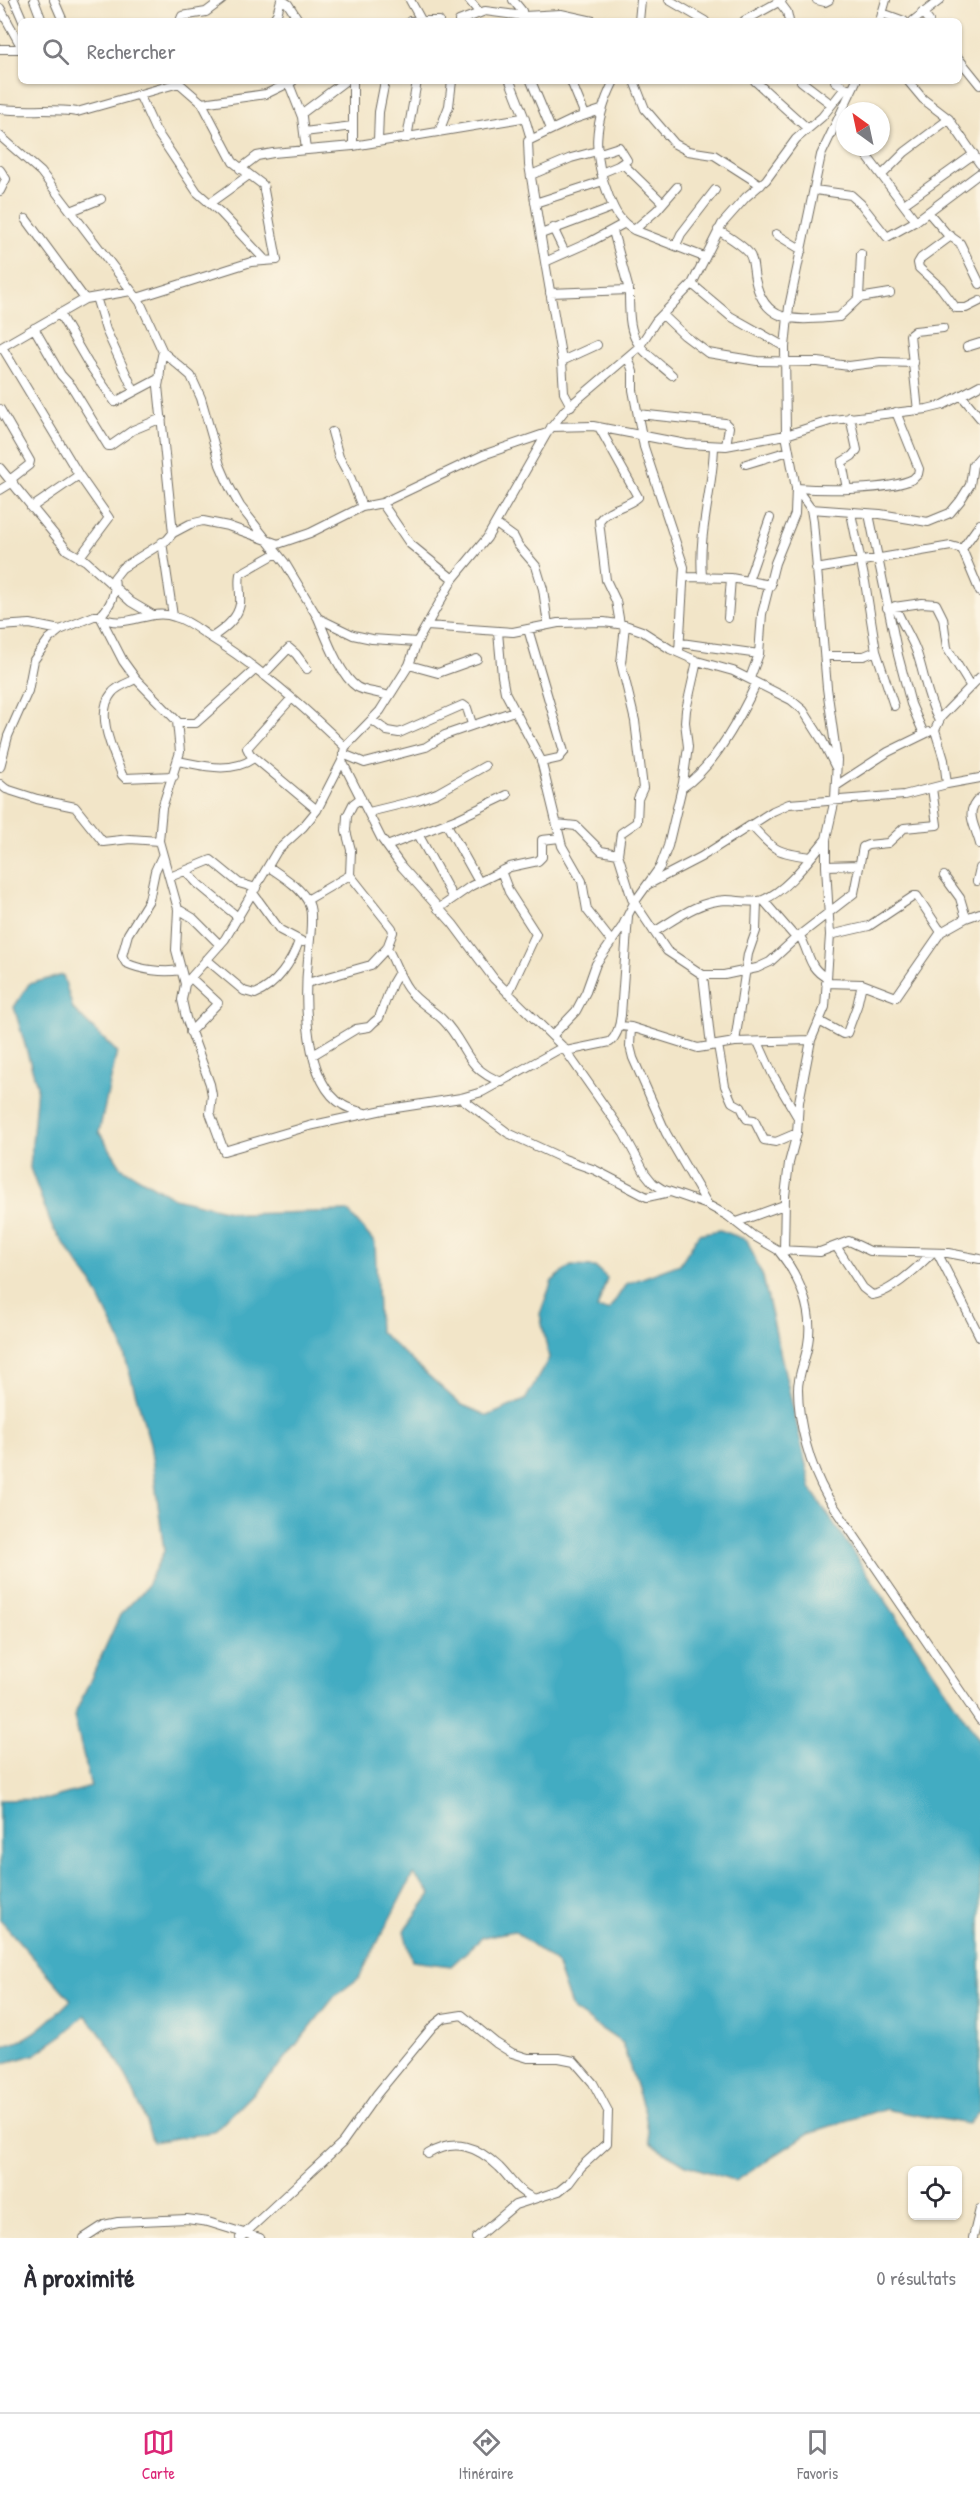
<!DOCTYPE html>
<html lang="fr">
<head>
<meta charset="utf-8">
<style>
	:root { --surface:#fff; --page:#f2f2f3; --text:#2b2b33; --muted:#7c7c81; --line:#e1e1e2; --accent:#db2777 }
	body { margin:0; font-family:"Patrick Hand",sans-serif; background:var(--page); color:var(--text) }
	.controls { position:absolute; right:18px; bottom:18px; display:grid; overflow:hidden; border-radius:9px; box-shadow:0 2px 4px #0004 }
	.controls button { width:54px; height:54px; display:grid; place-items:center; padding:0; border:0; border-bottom:2px solid var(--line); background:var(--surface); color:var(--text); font:30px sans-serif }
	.compass { position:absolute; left:836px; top:102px; width:54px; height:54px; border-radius:50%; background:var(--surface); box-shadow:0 2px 4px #0004; rotate:327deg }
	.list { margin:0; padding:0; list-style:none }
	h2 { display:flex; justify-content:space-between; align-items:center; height:78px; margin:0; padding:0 24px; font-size:26px }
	h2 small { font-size:20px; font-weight:400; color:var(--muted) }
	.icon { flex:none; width:33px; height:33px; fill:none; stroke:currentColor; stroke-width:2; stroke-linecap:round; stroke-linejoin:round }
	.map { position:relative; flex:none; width:980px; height:2238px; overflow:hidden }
	.search { position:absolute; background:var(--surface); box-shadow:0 2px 4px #0004; left:18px; right:18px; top:18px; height:66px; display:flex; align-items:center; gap:15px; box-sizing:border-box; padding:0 21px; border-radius:9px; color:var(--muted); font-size:22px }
	.sheet { height:174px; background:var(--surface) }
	nav { display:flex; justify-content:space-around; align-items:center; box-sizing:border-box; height:84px; border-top:2px solid var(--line); background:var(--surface); font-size:16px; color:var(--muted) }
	nav a { display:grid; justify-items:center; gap:3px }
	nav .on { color:var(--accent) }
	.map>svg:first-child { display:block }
	.water { fill:#43acc2; stroke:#376c76; stroke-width:1.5 }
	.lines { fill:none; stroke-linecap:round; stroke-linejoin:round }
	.street-casing { stroke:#716c62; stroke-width:10 }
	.street { stroke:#fff; stroke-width:8 }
</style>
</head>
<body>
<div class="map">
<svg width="980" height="2238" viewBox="0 0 980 2238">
	<rect width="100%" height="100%" fill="#fcf5e5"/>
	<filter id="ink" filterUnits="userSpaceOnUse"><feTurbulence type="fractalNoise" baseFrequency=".0167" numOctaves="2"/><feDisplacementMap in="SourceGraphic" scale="12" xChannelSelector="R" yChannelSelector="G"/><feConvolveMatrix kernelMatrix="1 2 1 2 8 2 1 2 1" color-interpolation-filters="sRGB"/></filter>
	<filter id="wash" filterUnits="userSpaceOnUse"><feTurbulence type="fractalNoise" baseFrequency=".008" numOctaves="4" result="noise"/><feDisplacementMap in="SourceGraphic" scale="24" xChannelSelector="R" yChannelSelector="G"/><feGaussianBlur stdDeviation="1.35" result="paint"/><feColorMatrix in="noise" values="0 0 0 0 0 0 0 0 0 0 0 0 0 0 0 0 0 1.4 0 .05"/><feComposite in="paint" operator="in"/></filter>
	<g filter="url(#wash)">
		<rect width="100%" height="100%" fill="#f2e5c8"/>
		<path class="water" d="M 63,975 L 73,1009 L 117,1052 L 99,1132 L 122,1168 L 174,1198 L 242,1214 L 348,1211 L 375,1243 L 379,1331 L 460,1404 L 488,1416 L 525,1400 L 549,1358 L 540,1314 L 552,1281 L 571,1266 L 595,1267 L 607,1278 L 597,1309 L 609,1310 L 626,1284 L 680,1264 L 699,1234 L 720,1230 L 747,1240 L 763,1277 L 812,1491 L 980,1741 L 980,2110 L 968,2124 L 883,2109 L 809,2133 L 736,2181 L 686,2165 L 650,2143 L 645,2113 L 622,2043 L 572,2009 L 556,1963 L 514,1931 L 483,1937 L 451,1966 L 412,1961 L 404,1931 L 431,1894 L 413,1874 L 359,1978 L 335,1996 L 277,2069 L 214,2132 L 153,2142 C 138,2097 117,2050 85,2015 L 63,2035 L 34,2055 L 0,2064 L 0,2046 C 29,2044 51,2019 71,2000 L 0,1920 L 0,1800 L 48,1799 L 91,1787 L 74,1716 L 120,1615 L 145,1589 L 164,1551 L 150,1443 L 120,1340 L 92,1283 L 52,1227 L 30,1168 L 37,1086 L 14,1007 L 29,984 Z"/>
	</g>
	<g filter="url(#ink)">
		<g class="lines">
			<g class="street-casing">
				<path id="street" d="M 14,0 L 23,21
					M 34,0 L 42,21
					M 54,0 L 63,21
					M 282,0 L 288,4 L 299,21
					M 410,0 L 421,20
					M 469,0 L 479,12
					M 513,0 L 522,11 L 522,21
					M 669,0 L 705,21
					M 778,0 L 787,12 L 789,21
					M 817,0 L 825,2 L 829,0
					M 0,8 L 21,46
					M 922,12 L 929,21
					M 882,13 L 904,21
					M 180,21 L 182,16 L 206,12 L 222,0
					M 272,21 L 277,14 L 281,0
					M 410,21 L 439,21
					M 459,21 L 485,11 L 524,16 L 561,14 L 593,21
					M 639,21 L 641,0
					M 744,21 L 782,0
					M 880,21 L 886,0
					M 913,21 L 940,0
					M 0,49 L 21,49
					M 959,59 L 980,85
					M 353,81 L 353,146
					M 510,81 L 525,119
					M 531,81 L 551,129
					M 571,81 L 585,115
					M 614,81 C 593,123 592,154 609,197 C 615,212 620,222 634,230 L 704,257
					M 634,81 L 645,109 L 675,144 L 688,151 L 714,155 L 761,185
					M 755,81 L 807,128
					M 801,81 L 831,104
					M 835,81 L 845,88
					M 908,81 L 923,99 L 949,119 L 980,164
					M 289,84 L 302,117 L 306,150
					M 139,94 L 155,129 L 197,192 L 221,213 L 265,260
					M 202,103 L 266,94 L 293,81
					M 0,109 C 26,112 52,108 77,112 L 179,83 L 202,103 L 233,162 L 263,185 L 277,260 L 251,262 L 137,298
					M 601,110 L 574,119 L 528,141 L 529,165 L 545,262 L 590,242 L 623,224
					M 301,114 L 345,81
					M 304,132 L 353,126
					M 439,132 L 449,106 L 452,81
					M 0,136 L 41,172 L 140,302 L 163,352 L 191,376 L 201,398 L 220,465 L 230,488 L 240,506 L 285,563 L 318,618 L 353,635 L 372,639 L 417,642
					M 407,138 L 417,81
					M 378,141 L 379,112 L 385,81
					M 860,147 L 916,221
					M 597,154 L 619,147 L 627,160 L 618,166 L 601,173
					M 623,164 L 663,203
					M 240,169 L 257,156 L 273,153 L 353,146 L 522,118 L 526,122 L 531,139
					M 0,170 L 6,179 L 0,191
					M 531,175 L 571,158 L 597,151
					M 882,175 L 905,152 L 949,119
					M 815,190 L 851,195 L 861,204 L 887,237 L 916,221 L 980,173
					M 210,203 L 249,175
					M 535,203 L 603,181
					M 904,204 L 974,154
					M 71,211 L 101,199
					M 928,212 L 947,234 L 960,243 L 980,284
					M 26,219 L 85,299
					M 553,228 L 565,253
					M 634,230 L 657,210 L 677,187
					M 718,230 C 727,236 740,243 748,252 C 754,259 753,270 755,279 C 765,327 799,320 839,317 L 859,298 L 890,293
					M 541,234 L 613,207
					M 776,234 L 802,250
					M 951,236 L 921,258 L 918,263 L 919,268 L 941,288 L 956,308 L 966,308 L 980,301
					M 676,245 L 681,234 L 715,190
					M 545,262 L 562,361 L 564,393 L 571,406
					M 692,284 L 730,316 L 785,347
					M 629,290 C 629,343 633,342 672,375
					M 550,293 L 629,290 L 613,231
					M 96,297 L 106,330 L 134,391
					M 859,298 L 861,254
					M 59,313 L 88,363 L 115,402 L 160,378
					M 663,315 L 684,335 L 708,353 L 757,361 L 818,362 L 849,366 L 881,362 L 914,363
					M 34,328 L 61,375 L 72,387 L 108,446 L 110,446 L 133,430 L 162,418
					M 2,347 L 79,475 L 109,518 L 79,558
					M 967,347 L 980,343
					M 0,348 L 85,299 L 131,291
					M 163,352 C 159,364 161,374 158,386 L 173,533
					M 628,357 L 633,372 L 633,390 L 644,447 L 684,567 L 679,652
					M 562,361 L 597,345
					M 961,395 L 980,418
					M 0,409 L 30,461 L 29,465 L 11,479
					M 918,411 L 910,335 L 915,331 L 943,328
					M 638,414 L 725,423 L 729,427 L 726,446
					M 551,427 L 593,426 L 686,444 L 726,446 L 786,435 L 833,420 L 927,409 L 943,405 L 980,385
					M 599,427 L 638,497 C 626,508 609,507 599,521 L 606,580 L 616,601 L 620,624
					M 332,432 L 339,457 L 351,479 L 362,507
					M 746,464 L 789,451
					M 0,468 L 67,550 L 86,561 L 131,602 L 153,615
					M 847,489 L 842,462 L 852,456 L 857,450 L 850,417
					M 0,490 L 13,482
					M 382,503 L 410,544 L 453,579
					M 31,508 L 79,475
					M 811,509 L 880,514 L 928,522 L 950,513 L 960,501 L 970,485 L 973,465 L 980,457
					M 851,513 L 865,582 L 876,651 L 894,706
					M 869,514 L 898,655 L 911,704 L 924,734
					M 496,524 L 514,537 L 518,545 L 536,566 L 543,589 L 548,625
					M 162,542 L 173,616
					M 962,549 L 980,524
					M 816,569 L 951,546 L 962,549 L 980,592
					M 702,576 C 698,531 713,490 714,446
					M 685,577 L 731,578 L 771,585
					M 748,581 L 770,518
					M 895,606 C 901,623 912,638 917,653 C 925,677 927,698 939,721
					M 887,608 L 922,603 L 936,604 L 943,618 L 947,648 L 971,687
					M 100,616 L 123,661 L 136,679 L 177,721 L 180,752 L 162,808 L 159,841 L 178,909 L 176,950 L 185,984
					M 100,617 C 127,631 149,607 175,617 C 187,620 197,628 207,635 C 258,666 303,706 345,747
					M 318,618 C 326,637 340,676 357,687 C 365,692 379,692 388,696
					M 728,618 L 731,578
					M 625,625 L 621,663 L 635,721 L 643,788 L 638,799 L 637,822 L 621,833 L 618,854 L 632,899 L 667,951 L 703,975 L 711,1046
					M 0,626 L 30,624 L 60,630 L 94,616 L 100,616 C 110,607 117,592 114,578 L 122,568 L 167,540 L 173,533 L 190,524 L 203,521 L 228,526 L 278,544 L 310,533 L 362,507 L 382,503 L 483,455 L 547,433
					M 427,626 L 513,632 L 558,623 L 604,622 L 625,625 L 642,631 L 670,649 L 697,661 L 733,671 L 791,700 L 803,710 L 822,740 L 836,768
					M 528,629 L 564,752 L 559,758 L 541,762
					M 498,632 L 502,676 L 505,692 L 541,760 L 562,846 L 582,881 L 587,910 L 612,942
					M 212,637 C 223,630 238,618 240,604 C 241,594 238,584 240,574 L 277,553
					M 681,643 L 759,654
					M 825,656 L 864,656 L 876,651
					M 409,665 L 438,673 L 477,659
					M 263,675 L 289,648 L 296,654 L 307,669
					M 750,678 L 759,654 L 762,614 L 775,563 L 795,514 L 796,488 C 823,490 889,491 913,479 L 918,474 L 919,469 L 896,412
					M 136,679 C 128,683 117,686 112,693 C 94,714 114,753 122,775 L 125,778 L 174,776
					M 291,699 L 247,748 L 250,754 L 317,810
					M 372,720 L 387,731 L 399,733 L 463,705 L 467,708 L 472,724
					M 178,723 L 196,723 L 256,669
					M 343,754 L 365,763 L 426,747 L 445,735 L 514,711
					M 178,761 C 204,766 231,774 254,758
					M 342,761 L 381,838 L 402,867 L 453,924 L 494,979 L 563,1047 L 624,1134 L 645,1173 L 653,1183 L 662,1189 L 708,1205 L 728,1216 L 752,1235 L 778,1250 L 820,1252 L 849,1241 L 870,1251 L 948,1253 L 980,1259
					M 0,767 L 8,736 L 28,691 L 34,660 L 49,639 L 60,630
					M 0,784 L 6,789 L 37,799 L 75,807 L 103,842 L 130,839 L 159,841
					M 947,784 L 944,760 L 935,730 L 941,717 L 980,677
					M 836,786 L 888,752 L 929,732
					M 682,788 C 714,767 740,718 756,684
					M 361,798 L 353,804 L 347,816 L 346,831 L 351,850 L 350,875 L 392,928 L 393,932 L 387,948 C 395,961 399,977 408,989 C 417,1002 432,1009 443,1020 C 467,1044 464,1069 502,1082
					M 980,798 C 963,812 976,827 980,844
					M 369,812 L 418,800 L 437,793 L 485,766
					M 446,823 L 479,882
					M 557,824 L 576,826 L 601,851 L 618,854
					M 752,826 C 774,851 778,853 811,857
					M 418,834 L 453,898
					M 387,846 L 457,819 L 507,795
					M 162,856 L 155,871 L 149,900 L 128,934 L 122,956 L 126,963 C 141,970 164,973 180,970
					M 826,866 L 859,865
					M 269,867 C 282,876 302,888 309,904 C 314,915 309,946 308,959 C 304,998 304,1082 343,1105 C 349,1109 358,1111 365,1113
					M 186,871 L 198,884 L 239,918
					M 501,871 L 509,892 L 536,934 L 508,994
					M 944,876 L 960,898 L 966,918
					M 170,877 L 211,860 L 239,883 L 256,888
					M 977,881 L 980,868
					M 649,884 L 701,857 L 773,811 L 789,804 L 904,795 L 947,784 L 980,778
					M 253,893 L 280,930 L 303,942
					M 307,900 L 350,875
					M 763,900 L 796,938
					M 178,909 L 193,918 L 220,945
					M 438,909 L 471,886 L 510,867 L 538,861 L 542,857 L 542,840 L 560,838
					M 654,932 C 677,918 698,901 726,900 C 738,900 751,904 763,900 C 788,890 809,859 826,839
					M 830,935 L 869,926 L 914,896 L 917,896 L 941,932
					M 800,936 C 810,954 808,968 827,978
					M 206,959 L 244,991 L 255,994 C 276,986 292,962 299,941
					M 703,975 L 724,975 L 757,968 L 770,962 L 796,938 L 854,893 L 863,847 L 868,845 L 888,843 L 904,828 L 937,825 L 932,788
					M 307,983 L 371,965 L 387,948
					M 826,983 L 862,984 L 896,997 L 941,932 L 966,918 L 980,913
					M 819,1021 L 843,1034 L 847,1033 L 857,1006 L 862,984
					M 620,1026 L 631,1027 L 698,1048 L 735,1042 L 811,1040
					M 631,1027 L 630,1046 L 633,1058 L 666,1133 L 708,1205
					M 190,1032 L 218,1003 L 191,978
					M 552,1036 L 576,1011 L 586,992 L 596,964 L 622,927 L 634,903 L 660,867 L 668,846 L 683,783 L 688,747 L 685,722 L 686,710 L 697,661
					M 735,1042 L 748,954 L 756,931 L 757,901
					M 758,1042 L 773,1075 L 797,1116
					M 718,1045 L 725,1086 L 732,1102 L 741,1107 L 747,1119 L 754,1120 L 764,1140 L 776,1142 L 797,1133
					M 563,1047 L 482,1092 L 461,1098 L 383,1110 L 309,1126 L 224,1151 L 210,1113 L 212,1095 L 210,1084 L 186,1018 L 182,1000 L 185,984 L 225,939 L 277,851 L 303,827 L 317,810 L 342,761 L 345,747 L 380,711 L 409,665 L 417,642 L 453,579 L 487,538 L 547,433 L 565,410 L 639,347 L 656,321 L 692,284 L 722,224 L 746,197 L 766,180 L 796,139 L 822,117 L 845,88 L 851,90
					M 566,1051 L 610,1042 C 618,1035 620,1025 621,1015 L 628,916
					M 313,1055 L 356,1029 L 369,1027 L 374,1022 L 379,1018 L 392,984 L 399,972
					M 461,1098 L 508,1133 L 564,1159 L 595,1170 L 647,1197 L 670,1192
					M 737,1222 L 784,1205
					M 836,1246 L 863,1288 L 872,1295 C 890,1293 918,1267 931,1254
					M 778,1250 C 799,1276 814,1310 808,1344 C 806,1359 798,1374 798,1389 C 798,1423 810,1467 827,1496 L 980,1720
					M 784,1251 L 785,1196 L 789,1163 L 797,1133 L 799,1102 L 811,1040 L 825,1007 L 830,935 L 826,866 L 826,839 L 835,799 L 837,760 L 827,688 L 813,521 L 811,509 L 796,488 L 786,435 L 785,347 L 789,307 L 821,155 L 856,81
					M 938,1254 L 980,1337
					M 428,2154 C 455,2138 477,2146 499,2167 C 512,2180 515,2190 533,2198
					M 84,2238 L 104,2225 L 118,2222 L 187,2219 L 208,2222 L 260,2238
					M 240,2238 L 342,2143 L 377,2094 L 433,2026 L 443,2018 L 462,2015 L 496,2043 L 512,2053 L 528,2058 L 559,2058 L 574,2061 L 593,2083 L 608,2111 L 607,2143 L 581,2167 L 569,2183 L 559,2191 L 515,2205 L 476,2238
					M 973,2238 L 980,2209"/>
			</g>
			<use href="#street" class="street"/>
		</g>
	</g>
</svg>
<div class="controls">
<button><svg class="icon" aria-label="locate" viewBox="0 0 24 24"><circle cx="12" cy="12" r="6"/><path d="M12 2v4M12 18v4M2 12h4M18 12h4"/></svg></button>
</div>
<svg class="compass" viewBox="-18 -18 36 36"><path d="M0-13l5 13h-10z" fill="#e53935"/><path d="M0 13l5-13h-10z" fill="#7c7c81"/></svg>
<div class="search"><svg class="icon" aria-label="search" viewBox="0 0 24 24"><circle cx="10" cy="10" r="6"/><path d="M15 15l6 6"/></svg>Rechercher</div>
</div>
<section class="sheet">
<h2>À proximité<small>0 résultats</small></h2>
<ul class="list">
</ul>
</section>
<nav>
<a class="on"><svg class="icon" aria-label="map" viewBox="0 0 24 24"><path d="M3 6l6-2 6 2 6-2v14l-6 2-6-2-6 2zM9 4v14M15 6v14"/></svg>Carte</a>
<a><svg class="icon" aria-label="directions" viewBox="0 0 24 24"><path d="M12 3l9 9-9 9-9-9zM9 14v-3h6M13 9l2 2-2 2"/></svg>Itinéraire</a>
<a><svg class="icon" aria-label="saved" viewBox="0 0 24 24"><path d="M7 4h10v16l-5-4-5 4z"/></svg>Favoris</a>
</nav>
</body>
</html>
